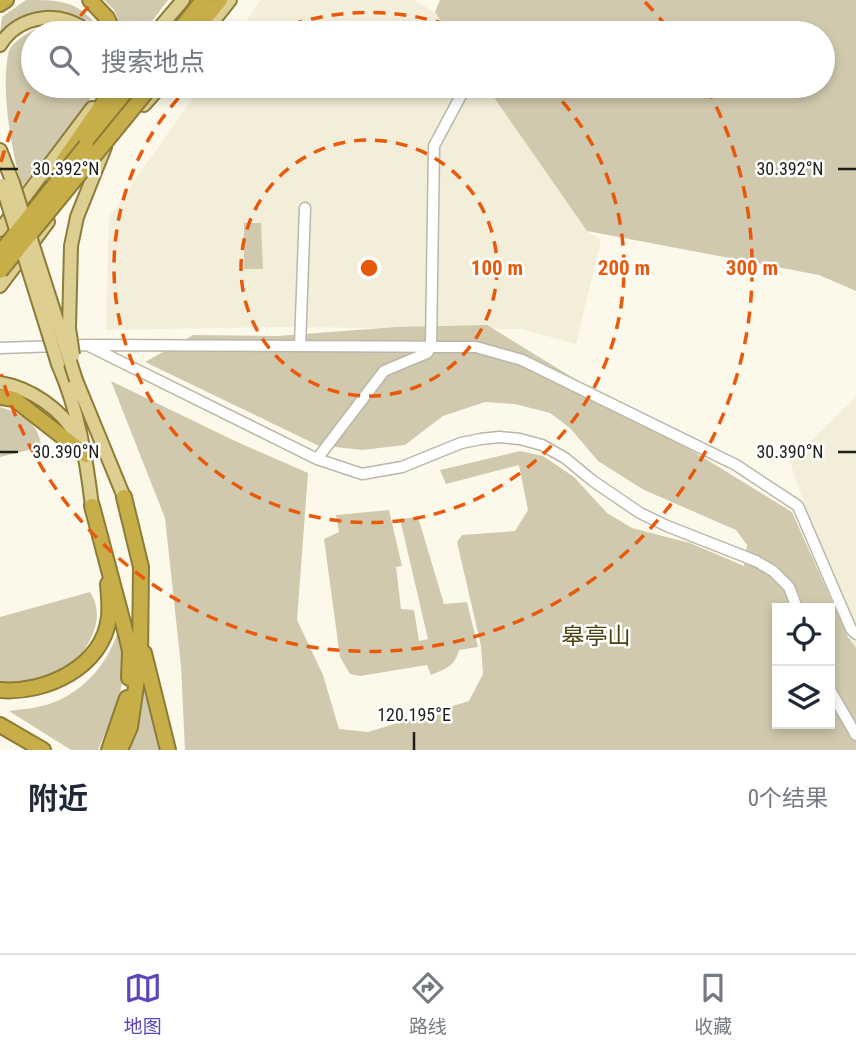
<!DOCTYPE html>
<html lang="zh">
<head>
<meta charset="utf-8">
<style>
	:root { --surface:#fff; --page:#f2f2f3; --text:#1f2937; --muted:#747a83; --line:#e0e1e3; --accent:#5c45bd }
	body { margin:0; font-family:"Roboto Condensed","Noto Sans SC",sans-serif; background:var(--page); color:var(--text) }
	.controls { position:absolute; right:21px; bottom:21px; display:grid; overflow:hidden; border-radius:0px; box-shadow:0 4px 10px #0003 }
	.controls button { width:63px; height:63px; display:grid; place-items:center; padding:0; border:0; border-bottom:2px solid var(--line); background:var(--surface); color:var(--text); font:35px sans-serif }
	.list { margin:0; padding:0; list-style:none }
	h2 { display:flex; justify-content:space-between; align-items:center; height:91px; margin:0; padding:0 28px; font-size:30px }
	h2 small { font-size:23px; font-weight:400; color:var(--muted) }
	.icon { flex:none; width:38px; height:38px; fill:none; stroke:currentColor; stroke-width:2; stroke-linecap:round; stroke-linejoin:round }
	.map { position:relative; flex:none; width:856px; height:750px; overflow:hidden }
	.search { position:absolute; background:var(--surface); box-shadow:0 4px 10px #0003; left:21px; right:21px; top:21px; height:77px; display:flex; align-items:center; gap:18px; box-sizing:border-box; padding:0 24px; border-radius:38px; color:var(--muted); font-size:26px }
	.sheet { height:203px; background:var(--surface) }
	nav { display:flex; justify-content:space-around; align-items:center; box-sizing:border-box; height:98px; border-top:2px solid var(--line); background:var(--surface); font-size:19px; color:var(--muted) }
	nav a { display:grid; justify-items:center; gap:4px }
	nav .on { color:var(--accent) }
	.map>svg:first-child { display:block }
	.built { fill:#f3eed9 }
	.green { fill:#d0c9ad; fill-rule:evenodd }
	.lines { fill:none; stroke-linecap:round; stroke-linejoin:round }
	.minor-casing { stroke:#bab7aa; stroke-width:13 }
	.major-casing { stroke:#8c7c38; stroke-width:16 }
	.highway-casing { stroke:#8c7c38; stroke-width:18 }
	.minor { stroke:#fff; stroke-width:10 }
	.major { stroke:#ddce92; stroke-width:12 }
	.highway { stroke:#c7ae49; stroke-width:14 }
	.major-bridge-casing { stroke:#8c7c38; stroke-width:16; stroke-linecap:butt }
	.highway-bridge-casing { stroke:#8c7c38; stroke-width:18; stroke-linecap:butt }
	.major-bridge { stroke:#ddce92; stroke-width:12 }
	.highway-bridge { stroke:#c7ae49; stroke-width:14 }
	.ticks { fill:none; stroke:#1f1e19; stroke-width:2.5 }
	.ring { fill:none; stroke:#e8590c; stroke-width:3.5; stroke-dasharray:12 9 }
	.labels { text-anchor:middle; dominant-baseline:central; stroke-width:5; stroke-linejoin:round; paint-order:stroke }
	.park-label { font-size:23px; fill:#4d410f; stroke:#fff }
	.ticks-label { font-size:18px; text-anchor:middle; fill:#1f1e19; stroke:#fff; stroke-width:5; stroke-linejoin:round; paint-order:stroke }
	.centre { fill:#e8590c; stroke:#fff; stroke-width:3.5 }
	.ring-label { font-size:21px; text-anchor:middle; font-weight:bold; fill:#e8590c; stroke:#fff; stroke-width:5; stroke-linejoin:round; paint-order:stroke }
</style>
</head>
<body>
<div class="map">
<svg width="856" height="750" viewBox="0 0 856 750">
	<rect width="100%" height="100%" fill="#fcf9eb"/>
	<path class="built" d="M 261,0 L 413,0 L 435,12 L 449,33 L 238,33 Z
		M 201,86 L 486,86 L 587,231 L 601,240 L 576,344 L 521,329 L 269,327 L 106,330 L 109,217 Z
		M 856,397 L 856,657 L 790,462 Z"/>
	<path class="green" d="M 26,0 C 58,0 75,0 95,23 C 61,11 29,6 0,33 L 2,17 Z
		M 104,0 L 168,0 L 143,33 L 124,33 L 114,10 Z
		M 440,0 L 856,0 L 856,291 L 819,275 L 587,231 L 486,86 L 823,86 L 823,33 L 449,33 L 435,12 Z
		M 39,27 L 64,27 L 81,33 L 33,33 L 33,86 L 100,86 L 22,187 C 11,148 0,87 9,50 C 16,39 28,33 39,27 Z
		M 244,223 L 261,223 L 263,269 L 244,269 Z
		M 487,325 L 792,512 L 848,637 L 856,648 L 856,750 L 185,750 L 181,666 L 165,518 L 111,381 L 235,441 L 308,473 L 297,620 L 323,675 L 339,729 L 368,732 L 469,701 L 483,674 L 481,646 L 457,542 L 462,535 L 515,531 L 528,510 L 519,465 L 446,484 L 440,470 L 520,451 L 543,456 L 574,477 L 607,513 L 632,528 L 690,543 L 744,566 L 747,545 L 736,530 L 644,490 L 598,461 L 570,428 L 550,413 L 515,404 L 485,402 L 443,416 L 405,445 L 362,450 L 317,445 L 145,362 L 193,335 L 277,336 L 397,327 ZM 777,608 L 830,608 L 830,724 L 777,724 Z
		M 0,407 C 21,413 40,424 41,447 L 0,457 Z
		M 389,510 L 402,566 L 396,567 L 401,609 L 414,610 L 419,641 L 428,639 L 400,519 L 418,517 L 444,604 L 467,602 L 478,647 L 459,650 C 455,666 446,669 431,675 L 427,665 L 360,676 L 350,674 L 340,657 L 324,539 L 339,532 L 336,515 Z
		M 90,592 C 98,604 99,619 93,633 C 74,679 45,682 0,684 L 0,617 Z
		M 119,628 C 130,684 119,700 98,750 L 71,750 L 9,711 C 22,709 39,708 52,703 C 86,690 109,662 119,628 Z
		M 143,688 L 161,750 L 127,750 L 139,720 Z"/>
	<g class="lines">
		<g class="minor-casing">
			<path id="minor" d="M 87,345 L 476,347 L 522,360 L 736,465 L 798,506 L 851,629 L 856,634
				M 300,346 L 305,208
				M 0,348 L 87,345 L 317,459 L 362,474 L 402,467 L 461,443 L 481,439 L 499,437 L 520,439 L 542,445 L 565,458 L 593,481 L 640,513 L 667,526 L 756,561 L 773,571 L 789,587 L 797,608
				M 317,459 L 384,371 L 427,353 L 431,346 L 434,146 L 466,86
				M 830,690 L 856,735"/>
		</g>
		<g class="major-casing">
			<path id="major" d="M 155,33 L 183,0
				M 204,33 L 230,0
				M 0,45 C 19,14 63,9 89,33
				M 144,105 L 161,86
				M 0,150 L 13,183
				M 0,230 L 92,108
				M 71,246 L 77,217 L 105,147
				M 0,286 L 48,222
				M 58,364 C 78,410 86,456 92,506
				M 76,380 L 124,497
				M 0,383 C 30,388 62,409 77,437"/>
		</g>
		<g class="highway-casing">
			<path id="highway" d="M 90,0 L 107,18 L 114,33
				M 0,4 L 6,0
				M 177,33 L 203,0
				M 193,33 L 220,0
				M 86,146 L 134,86
				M 53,182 L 64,160 L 115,86
				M 0,397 L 14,399 L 86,455
				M 92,506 L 126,634 L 130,651 L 129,678
				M 144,653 L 168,750
				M 0,690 C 45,694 103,667 109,617 C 110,607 109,595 108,584
				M 0,725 L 43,750
				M 109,750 L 127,698
				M 120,750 L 130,727 L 140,659 L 141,567 L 124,497"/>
		</g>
		<use href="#minor" class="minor"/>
		<use href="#major" class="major"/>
		<use href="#highway" class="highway"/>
		<g class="major-bridge-casing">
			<path id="major-bridge" d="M 13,183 L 76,380
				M 2,185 L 58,364
				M 71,246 L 69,328 L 73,355"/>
		</g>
		<g class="highway-bridge-casing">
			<path id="highway-bridge" d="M 0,253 L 86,146
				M 0,271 L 151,86"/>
		</g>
		<use href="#major-bridge" class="major-bridge"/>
		<use href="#highway-bridge" class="highway-bridge"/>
	</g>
	<path class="ticks" d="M 0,169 L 18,169M 838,169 L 856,169M 0,452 L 18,452M 838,452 L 856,452M 414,732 L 414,750"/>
	<g class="ring">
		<circle cx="369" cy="268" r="128"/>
		<path d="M271 32A255 255 0 0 1 467 32M548 86A255 255 0 1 1 190 86"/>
		<path d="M1 162A383 383 0 0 1 32 85M67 32A383 383 0 0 1 93 2M645 2A383 383 0 0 1 671 32M707 88A383 383 0 1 1 1 374"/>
	</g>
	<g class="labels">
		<g class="park-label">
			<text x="596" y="636">皋亭山</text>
		</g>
	</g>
	<g class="ticks-label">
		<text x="66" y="175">30.392°N</text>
		<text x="790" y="175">30.392°N</text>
		<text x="66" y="458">30.390°N</text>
		<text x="790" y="458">30.390°N</text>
		<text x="414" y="721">120.195°E</text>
	</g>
	<circle cx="369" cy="268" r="10" class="centre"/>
	<g class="ring-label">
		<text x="497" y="275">100 m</text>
		<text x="624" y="275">200 m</text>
		<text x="752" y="275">300 m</text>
	</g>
</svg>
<div class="controls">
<button><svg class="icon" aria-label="locate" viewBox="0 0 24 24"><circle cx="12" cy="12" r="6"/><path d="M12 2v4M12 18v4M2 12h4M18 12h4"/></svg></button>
<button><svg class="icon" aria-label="layers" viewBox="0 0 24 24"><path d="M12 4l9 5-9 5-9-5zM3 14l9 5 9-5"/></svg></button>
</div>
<div class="search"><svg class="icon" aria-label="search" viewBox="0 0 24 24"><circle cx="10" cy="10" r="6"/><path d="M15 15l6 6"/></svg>搜索地点</div>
</div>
<section class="sheet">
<h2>附近<small>0个结果</small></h2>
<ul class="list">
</ul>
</section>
<nav>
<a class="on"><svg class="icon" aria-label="map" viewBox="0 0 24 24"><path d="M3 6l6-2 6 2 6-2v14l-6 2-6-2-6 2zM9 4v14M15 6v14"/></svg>地图</a>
<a><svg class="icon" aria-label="directions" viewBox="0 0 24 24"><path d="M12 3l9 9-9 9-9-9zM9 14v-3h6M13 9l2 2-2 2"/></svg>路线</a>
<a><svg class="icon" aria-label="saved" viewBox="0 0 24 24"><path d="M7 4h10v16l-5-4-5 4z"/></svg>收藏</a>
</nav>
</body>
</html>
